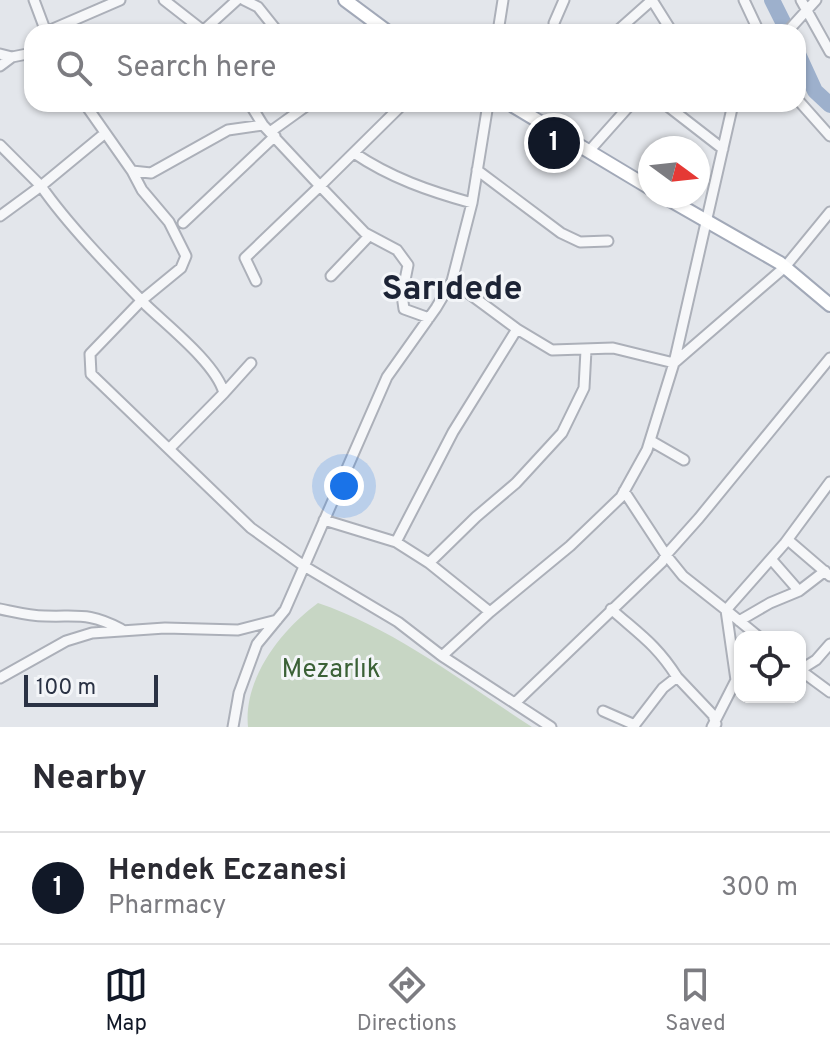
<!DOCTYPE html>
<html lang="en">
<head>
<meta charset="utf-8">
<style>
	:root { --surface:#fff; --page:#f7f7f7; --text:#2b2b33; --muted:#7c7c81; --line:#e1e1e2; --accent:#111827 }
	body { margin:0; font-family:Overpass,sans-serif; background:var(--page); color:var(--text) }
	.controls { position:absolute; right:24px; bottom:24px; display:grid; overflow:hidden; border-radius:16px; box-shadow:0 2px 6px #0004 }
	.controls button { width:72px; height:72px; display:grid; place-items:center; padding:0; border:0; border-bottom:2px solid var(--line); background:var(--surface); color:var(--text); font:40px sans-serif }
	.compass { position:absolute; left:638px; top:136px; width:72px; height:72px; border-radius:50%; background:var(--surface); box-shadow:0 2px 6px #0004; rotate:105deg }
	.scale { position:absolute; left:24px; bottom:20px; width:134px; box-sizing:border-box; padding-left:8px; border:4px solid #2a3244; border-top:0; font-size:22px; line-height:28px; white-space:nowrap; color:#2a3244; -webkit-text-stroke:6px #f3f5f8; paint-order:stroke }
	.you { position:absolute; left:344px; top:486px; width:28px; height:28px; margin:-20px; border:6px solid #fff; border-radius:50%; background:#1a73e8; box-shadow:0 0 0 12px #1a73e833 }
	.badge { display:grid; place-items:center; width:52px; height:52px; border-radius:50%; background:var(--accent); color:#fff; font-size:26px; font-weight:700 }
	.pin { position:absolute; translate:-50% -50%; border:4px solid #fff; box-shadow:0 2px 8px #0006 }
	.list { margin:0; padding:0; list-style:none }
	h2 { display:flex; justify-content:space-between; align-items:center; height:104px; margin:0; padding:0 32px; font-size:34px }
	h2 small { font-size:26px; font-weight:400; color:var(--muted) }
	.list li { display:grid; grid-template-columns:52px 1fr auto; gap:24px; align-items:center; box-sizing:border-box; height:112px; padding:0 32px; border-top:2px solid var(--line) }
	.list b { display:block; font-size:30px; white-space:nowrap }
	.list p { margin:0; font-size:26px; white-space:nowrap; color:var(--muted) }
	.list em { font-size:26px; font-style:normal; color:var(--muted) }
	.icon { flex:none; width:44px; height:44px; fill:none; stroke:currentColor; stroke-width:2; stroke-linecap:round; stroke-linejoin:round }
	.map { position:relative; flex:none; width:830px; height:727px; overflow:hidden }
	.search { position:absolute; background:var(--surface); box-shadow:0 2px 6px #0004; left:24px; right:24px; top:24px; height:88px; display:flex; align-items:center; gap:20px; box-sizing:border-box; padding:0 28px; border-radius:24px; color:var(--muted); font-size:30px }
	.sheet { height:216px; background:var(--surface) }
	nav { display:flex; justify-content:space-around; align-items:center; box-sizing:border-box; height:112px; border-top:2px solid var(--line); background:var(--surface); font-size:22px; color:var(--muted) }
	nav a { display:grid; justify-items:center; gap:4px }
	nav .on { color:var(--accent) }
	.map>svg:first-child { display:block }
	.green { fill:#c7d6c4 }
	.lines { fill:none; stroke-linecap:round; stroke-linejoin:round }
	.river { stroke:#9db0cc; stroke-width:16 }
	.minor-casing { stroke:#acb0b9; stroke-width:13 }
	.major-casing { stroke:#a2a9b8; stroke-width:16 }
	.minor { stroke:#f6f7f9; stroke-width:9 }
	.major { stroke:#fff; stroke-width:12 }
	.labels { text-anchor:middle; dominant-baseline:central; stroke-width:6; stroke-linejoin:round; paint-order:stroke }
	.park-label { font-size:26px; fill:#3b6137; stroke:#f3f5f8 }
	.district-label { font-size:34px; font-weight:bold; fill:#1c2335; stroke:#f3f5f8 }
</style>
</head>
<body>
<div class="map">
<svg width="830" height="727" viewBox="0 0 830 727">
	<rect width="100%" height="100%" fill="#e3e6eb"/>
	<path class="green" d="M 318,603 C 395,629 464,683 532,727 L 248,727 C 243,679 281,630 318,603 Z"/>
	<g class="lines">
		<path class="river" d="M 772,0 L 788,32
			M 798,54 L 815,91 L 830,105"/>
		<g class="minor-casing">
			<path id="minor" d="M 34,0 L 46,32 L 120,0
				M 164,0 L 205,32
				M 244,0 L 258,7 L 278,32
				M 652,0 L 672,32
				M 744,0 L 759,32
				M 801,0 L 830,52
				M 554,23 L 564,0
				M 204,30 L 237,0
				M 314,31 L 315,32
				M 498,32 L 503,0
				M 616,32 L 651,1
				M 787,32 L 816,0
				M 0,54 L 12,57
				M 0,66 L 12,57 L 32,53
				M 798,100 L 830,136
				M 85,104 L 132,171 L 142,190 L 169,222 L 186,256 L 181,268 L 142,300 L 90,354 L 91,374 L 251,528 L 304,566 L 398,622 L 442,656
				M 250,104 L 263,125 L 320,186 L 403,104
				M 665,104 L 723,149
				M 270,132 L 309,104
				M 104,134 L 41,186 C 68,225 113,271 147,306 C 169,327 216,364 224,393 L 169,449
				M 0,145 L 41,186 L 0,216
				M 590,150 L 631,104
				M 354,153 C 391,178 429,191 472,203
				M 477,170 L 561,233 L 580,242 L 608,241
				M 132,171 L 151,173 L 228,130 L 263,125
				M 183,223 L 275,136
				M 331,276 L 369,236
				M 256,281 L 245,258 L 320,186 L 365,233 L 397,250 L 408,265 L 402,295 L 404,309 L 429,318
				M 452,281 L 517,329 L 552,350 L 613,348 L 674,363 L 733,104
				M 224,393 L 251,363
				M 651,441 L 684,460
				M 624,491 L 666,555 L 683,576 L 726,610 L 736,680 L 712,727
				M 324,520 L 396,542 L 429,563 L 490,612
				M 788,540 L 830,576
				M 396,542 L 453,432 L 517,329
				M 771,559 L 799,591 L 825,571
				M 429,563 L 476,517 L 516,483 L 562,433 L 584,388 L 586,350
				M 0,609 C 15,612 30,616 45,616 C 79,617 88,612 121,629
				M 611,609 C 639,634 656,644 677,677
				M 739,621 L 770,603 L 799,591
				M 759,637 L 726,610 L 785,543 L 830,482
				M 800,670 L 816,660 L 830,644
				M 800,670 L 830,692
				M 0,678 L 66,641 L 92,633 L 165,628 L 238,630 L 277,620
				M 515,703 L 662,562 L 666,555 L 699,518 L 830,358
				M 603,711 L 635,725
				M 233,727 L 239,693 L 257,644 L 285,610 L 387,377 L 436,308 L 452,281 L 472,203 L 488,104
				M 551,727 L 442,656 L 490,612 L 570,546 L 621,497 L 647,450 L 674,363 L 785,267 L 830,212
				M 633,727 L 663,688 L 677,677 L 713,715 L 716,724"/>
		</g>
		<g class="major-casing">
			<path id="major" d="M 345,0 L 388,32
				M 510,104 L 650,188
				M 663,196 L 780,263 L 830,305"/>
		</g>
		<use href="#minor" class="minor"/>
		<use href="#major" class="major"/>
	</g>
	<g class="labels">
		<g class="park-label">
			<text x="331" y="670">Mezarlık</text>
		</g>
		<g class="district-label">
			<text x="452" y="290">Sarıdede</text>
		</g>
	</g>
</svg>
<div class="controls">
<button><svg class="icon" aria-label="locate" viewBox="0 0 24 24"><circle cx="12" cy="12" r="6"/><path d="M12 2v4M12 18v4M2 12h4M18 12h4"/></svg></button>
</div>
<svg class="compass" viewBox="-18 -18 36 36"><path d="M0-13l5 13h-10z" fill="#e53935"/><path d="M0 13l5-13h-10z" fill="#7c7c81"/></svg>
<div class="scale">100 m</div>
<div class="you"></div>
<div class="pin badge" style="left:554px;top:143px">1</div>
<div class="search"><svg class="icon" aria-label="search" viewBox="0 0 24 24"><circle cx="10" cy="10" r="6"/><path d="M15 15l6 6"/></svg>Search here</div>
</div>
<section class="sheet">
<h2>Nearby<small></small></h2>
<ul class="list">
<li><span class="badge">1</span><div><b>Hendek Eczanesi</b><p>Pharmacy</p></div><em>300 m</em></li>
</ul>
</section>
<nav>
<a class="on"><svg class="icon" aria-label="map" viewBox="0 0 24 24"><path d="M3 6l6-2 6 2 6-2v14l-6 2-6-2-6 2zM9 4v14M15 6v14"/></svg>Map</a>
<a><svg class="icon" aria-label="directions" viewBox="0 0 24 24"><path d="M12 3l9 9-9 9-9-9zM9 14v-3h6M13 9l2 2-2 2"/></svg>Directions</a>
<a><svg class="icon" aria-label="saved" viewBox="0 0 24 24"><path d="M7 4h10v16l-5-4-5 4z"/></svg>Saved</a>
</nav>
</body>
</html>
